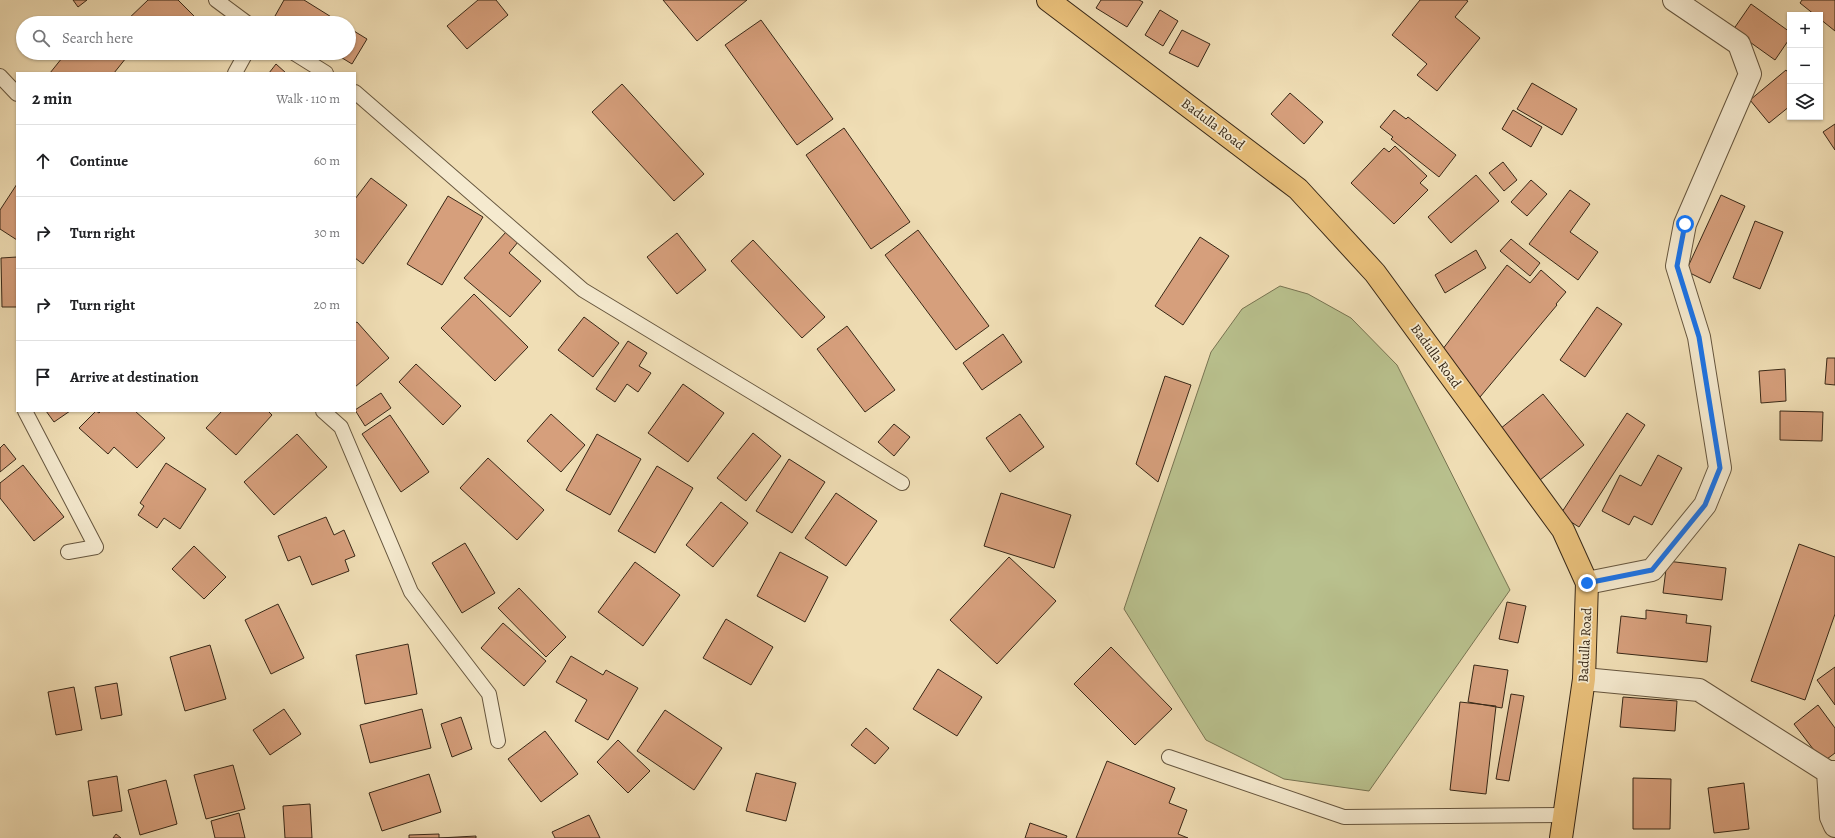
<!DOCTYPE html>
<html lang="en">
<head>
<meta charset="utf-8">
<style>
	:root { --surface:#fff; --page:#f2f2f2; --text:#202124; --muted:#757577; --line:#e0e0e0 }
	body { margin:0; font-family:Alegreya,serif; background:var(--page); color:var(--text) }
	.controls { position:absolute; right:12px; top:12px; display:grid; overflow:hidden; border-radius:0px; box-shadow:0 1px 3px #0004 }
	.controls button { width:36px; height:36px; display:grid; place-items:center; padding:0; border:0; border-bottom:1px solid var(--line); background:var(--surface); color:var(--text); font:20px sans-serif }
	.stop { position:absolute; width:12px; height:12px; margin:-9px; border:3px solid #1a73e8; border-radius:50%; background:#fff }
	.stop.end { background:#1a73e8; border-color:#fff; box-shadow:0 1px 4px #0008 }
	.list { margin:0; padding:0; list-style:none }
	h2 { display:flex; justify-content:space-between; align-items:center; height:52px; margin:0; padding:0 16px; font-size:17px }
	h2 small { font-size:13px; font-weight:400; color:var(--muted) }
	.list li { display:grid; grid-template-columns:26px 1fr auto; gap:12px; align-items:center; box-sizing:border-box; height:72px; padding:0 16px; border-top:1px solid var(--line) }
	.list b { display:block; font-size:15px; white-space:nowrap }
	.list em { font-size:13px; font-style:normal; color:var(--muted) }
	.icon { flex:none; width:22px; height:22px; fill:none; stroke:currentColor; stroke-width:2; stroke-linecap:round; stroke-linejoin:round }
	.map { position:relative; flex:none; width:1835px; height:838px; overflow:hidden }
	.search { position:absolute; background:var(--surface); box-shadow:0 1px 3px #0004; left:16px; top:16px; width:340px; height:44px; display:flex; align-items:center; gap:10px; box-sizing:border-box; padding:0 14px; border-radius:22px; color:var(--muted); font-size:15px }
	.panel { position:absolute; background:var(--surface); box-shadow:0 1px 3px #0004; left:16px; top:72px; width:340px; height:340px; border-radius:0px }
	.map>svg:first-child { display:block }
	.green { fill:#b9c18e; stroke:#787452 }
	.building { fill:#d69f7c; stroke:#382817 }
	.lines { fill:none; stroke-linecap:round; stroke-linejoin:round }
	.service-casing { stroke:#66563e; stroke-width:16 }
	.minor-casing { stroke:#66563e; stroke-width:24 }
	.trunk-casing { stroke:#382817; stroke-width:24 }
	.service { stroke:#f5eacf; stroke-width:14 }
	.minor { stroke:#f5eacf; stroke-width:22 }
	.trunk { stroke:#e8bf7a; stroke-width:22 }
	.route { stroke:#1a73e8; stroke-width:5 }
	.labels { text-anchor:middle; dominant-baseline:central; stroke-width:3.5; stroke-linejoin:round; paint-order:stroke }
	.street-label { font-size:14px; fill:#382817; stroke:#f5eacf }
</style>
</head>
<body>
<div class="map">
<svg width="1835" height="838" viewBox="0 0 1835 838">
	<rect width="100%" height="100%" fill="#f0deb5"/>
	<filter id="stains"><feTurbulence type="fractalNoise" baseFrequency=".005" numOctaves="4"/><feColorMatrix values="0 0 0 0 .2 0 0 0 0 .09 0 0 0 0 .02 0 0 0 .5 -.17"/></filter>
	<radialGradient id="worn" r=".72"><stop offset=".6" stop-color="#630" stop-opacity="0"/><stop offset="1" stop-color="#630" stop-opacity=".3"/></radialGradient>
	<path class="green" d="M 1280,286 L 1308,294 L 1351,318 L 1397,365 L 1510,590 L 1369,791 L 1284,779 L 1206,740 L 1124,609 L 1211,352 L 1242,309 Z"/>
	<path class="building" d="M 73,0 L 87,0 L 78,7 Z
		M 148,0 L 178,0 L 201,23 L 124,23 Z
		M 284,0 L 304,0 L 341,23 L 286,23 L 275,16 Z
		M 478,0 L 496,0 L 508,15 L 467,49 L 447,26 Z
		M 663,0 L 747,0 L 697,41 Z
		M 1101,0 L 1139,0 L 1143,2 L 1127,27 L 1096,8 Z
		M 1420,0 L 1466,0 L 1468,1 L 1455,17 L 1480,38 L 1437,91 L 1417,75 L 1427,64 L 1392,35 Z
		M 1802,0 L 1835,0 L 1835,31 L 1820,19 L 1820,15 L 1815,15 L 1800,3 Z
		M 1751,4 L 1790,32 L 1790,38 L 1775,60 L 1733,30 Z
		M 1160,10 L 1178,21 L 1163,46 L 1145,35 Z
		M 761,20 L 833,119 L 797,145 L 725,45 Z
		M 349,28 L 367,39 L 352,64 L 334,53 L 349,53 Z
		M 1182,30 L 1210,44 L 1198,67 L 1169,53 Z
		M 66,53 L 120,53 L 126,58 L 114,73 L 50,73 Z
		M 170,53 L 184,53 L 177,60 Z
		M 276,64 L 286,73 L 269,73 Z
		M 1786,70 L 1790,75 L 1790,106 L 1769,123 L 1750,100 Z
		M 1532,83 L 1577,109 L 1562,135 L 1517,109 Z
		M 622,84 L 704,174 L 674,201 L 592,112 Z
		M 1290,93 L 1323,122 L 1304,144 L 1271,114 Z
		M 1394,110 L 1406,119 L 1408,117 L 1456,155 L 1439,177 L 1391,139 L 1393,137 L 1380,127 Z
		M 1513,110 L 1542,127 L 1531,147 L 1502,129 Z
		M 1835,124 L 1835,150 L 1823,132 Z
		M 844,128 L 910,222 L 871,249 L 806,155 Z
		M 1395,146 L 1427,176 L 1420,183 L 1428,190 L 1394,224 L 1351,183 L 1384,148 L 1389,152 Z
		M 1503,162 L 1517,180 L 1504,191 L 1489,173 Z
		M 1476,175 L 1499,201 L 1451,243 L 1428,217 Z
		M 371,178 L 407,205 L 363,264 L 355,258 L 355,199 Z
		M 1531,180 L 1547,194 L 1527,216 L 1511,202 Z
		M 17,184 L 17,240 L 0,229 L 0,210 Z
		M 1570,190 L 1590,204 L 1570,232 L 1598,252 L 1578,280 L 1529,244 Z
		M 1721,195 L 1745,206 L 1710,283 L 1686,271 Z
		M 448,196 L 483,217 L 442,285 L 407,264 Z
		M 1755,221 L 1783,232 L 1760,289 L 1733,278 Z
		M 918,230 L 989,326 L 956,350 L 885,255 Z
		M 506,232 L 518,242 L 509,253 L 541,281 L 510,317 L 464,278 Z
		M 677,233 L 706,270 L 677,294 L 647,257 Z
		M 1200,237 L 1229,256 L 1183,325 L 1155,306 Z
		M 1511,239 L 1540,263 L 1530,276 L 1500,251 Z
		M 753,240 L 825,317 L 802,338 L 731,261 Z
		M 1476,250 L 1486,268 L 1445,293 L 1435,275 Z
		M 17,257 L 17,307 L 2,307 L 1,258 Z
		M 1507,265 L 1530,283 L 1541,270 L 1566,292 L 1556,304 L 1557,305 L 1475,403 L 1439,354 Z
		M 474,294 L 528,347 L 495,381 L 441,328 Z
		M 1597,307 L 1622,324 L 1585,377 L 1560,360 Z
		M 584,317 L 619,343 L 593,377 L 558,350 Z
		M 357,322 L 389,358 L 355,387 L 355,323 Z
		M 847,326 L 895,390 L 865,412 L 817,349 Z
		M 1003,334 L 1022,362 L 982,390 L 963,363 Z
		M 628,341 L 647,353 L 639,366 L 651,373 L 638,392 L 627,384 L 615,402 L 596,389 Z
		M 1827,358 L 1835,358 L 1835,385 L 1825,384 Z
		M 416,364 L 461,406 L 443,425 L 399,382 Z
		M 1785,369 L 1786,401 L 1761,403 L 1759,371 Z
		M 1165,376 L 1191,385 L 1158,482 L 1136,464 Z
		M 683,384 L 724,413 L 688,462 L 648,433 Z
		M 381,393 L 391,408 L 365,426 L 355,410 Z
		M 1543,394 L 1584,445 L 1540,480 L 1500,429 Z
		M 46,411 L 70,411 L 54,422 Z
		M 96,411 L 99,413 L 101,411 L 135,411 L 165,438 L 137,468 L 114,447 L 108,454 L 79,428 Z
		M 222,411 L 268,411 L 272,415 L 236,455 L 206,428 Z
		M 1780,411 L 1823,412 L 1822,441 L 1780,440 Z
		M 1627,413 L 1645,425 L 1579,527 L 1560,515 Z
		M 551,414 L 585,445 L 561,472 L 527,441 Z
		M 1020,414 L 1044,447 L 1010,472 L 986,438 Z
		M 390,415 L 429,472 L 401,492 L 362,434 Z
		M 894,424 L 910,437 L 894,456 L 878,442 Z
		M 753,433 L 781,456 L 746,501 L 717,478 Z
		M 297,434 L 327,467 L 274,515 L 244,482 Z
		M 597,434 L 641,459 L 610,515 L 566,490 Z
		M 4,444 L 16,459 L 0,472 L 0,448 Z
		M 1658,455 L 1682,468 L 1652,525 L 1634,516 L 1629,525 L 1602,511 L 1620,475 L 1641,486 Z
		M 488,458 L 544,510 L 517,540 L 460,488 Z
		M 789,459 L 825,482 L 792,533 L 756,511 Z
		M 166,463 L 206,489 L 180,529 L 164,518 L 157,528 L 138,515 L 144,506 L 140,503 Z
		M 23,465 L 64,517 L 34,541 L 0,498 L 0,483 Z
		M 657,466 L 693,488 L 655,553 L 618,531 Z
		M 836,493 L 877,521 L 846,566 L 805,538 Z
		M 1001,493 L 1071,515 L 1054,568 L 984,546 Z
		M 721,502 L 748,523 L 713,567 L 686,545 Z
		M 326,517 L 334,535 L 344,530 L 355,556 L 345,560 L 349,571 L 312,585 L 300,556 L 288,561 L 278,536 Z
		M 465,543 L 495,593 L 462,613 L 432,563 Z
		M 1799,544 L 1835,557 L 1835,614 L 1805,700 L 1751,681 Z
		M 194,546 L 226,577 L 204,599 L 172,569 Z
		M 780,552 L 828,577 L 805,622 L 757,596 Z
		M 1009,557 L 1056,601 L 997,664 L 950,620 Z
		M 1667,561 L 1726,568 L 1722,600 L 1663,593 Z
		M 635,562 L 680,595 L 643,646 L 598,612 Z
		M 519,588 L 566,637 L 546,657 L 498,608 Z
		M 1507,602 L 1526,606 L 1518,643 L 1499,639 Z
		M 278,604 L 304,658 L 271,674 L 245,620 Z
		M 1646,610 L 1687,615 L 1686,623 L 1711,626 L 1707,662 L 1617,653 L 1621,616 L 1646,619 Z
		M 726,619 L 773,647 L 751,685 L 703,658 Z
		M 503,623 L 546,661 L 524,686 L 481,648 Z
		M 408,644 L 417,694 L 365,704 L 356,655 Z
		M 210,645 L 226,699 L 185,711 L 170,657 Z
		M 1111,647 L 1172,709 L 1135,745 L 1074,684 Z
		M 571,656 L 603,675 L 606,670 L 638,688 L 608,740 L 575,721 L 587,700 L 556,682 Z
		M 1474,665 L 1508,670 L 1502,708 L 1468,702 Z
		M 1835,667 L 1835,705 L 1817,680 Z
		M 938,669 L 982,697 L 957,736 L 913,709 Z
		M 117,683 L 122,715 L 101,719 L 95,687 Z
		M 74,687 L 82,730 L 56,735 L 48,692 Z
		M 1511,694 L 1524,696 L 1509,781 L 1496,779 Z
		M 1623,697 L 1677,701 L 1675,731 L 1620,727 Z
		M 1460,702 L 1496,706 L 1486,794 L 1450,790 Z
		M 1818,705 L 1835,728 L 1835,753 L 1823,762 L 1794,724 Z
		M 284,709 L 301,734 L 270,755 L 253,730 Z
		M 422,709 L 431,748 L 370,763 L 360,725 Z
		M 665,710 L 722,748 L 694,790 L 637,751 Z
		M 461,717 L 472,749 L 452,757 L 441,724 Z
		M 866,728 L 889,748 L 875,764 L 851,745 Z
		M 545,731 L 578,774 L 541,802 L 508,759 Z
		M 618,740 L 650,771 L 628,793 L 597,762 Z
		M 1107,761 L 1175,788 L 1169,803 L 1187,810 L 1178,834 L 1188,838 L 1076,838 Z
		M 233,765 L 245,809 L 206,819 L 194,775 Z
		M 756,773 L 796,783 L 786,821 L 746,811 Z
		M 429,774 L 441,812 L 382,831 L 369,793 Z
		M 117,776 L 122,811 L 93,816 L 88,781 Z
		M 1633,778 L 1671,779 L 1670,829 L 1633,829 Z
		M 166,780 L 177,824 L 140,835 L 128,790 Z
		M 1744,783 L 1749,829 L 1714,833 L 1708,788 Z
		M 310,804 L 312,838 L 285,838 L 283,806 Z
		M 239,813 L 245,838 L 215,838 L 211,821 Z
		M 589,815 L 600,838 L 555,838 L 552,832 Z
		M 1030,823 L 1067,836 L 1066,838 L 1025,838 Z
		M 116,834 L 121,838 L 113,838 Z
		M 439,834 L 439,838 L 476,836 L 476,838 L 409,838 L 409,835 Z"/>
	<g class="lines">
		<g class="service-casing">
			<path id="service" d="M 216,0 L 247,23
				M 294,53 L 326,73
				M 235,73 L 246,53
				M 0,76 L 17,94
				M 355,92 L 583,290 L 902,483
				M 25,411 L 96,547 L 68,552
				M 323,411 L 341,427 L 411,592 L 489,694 L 498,741
				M 1169,757 L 1344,817 L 1564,815"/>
		</g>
		<g class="minor-casing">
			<path id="minor" d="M 1587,583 L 1652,570 L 1705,505 L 1720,468 L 1699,337 L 1677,266 L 1685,224 L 1750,74 L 1739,44 L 1674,0
				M 1584,679 L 1699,690 L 1828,772 L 1835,772
				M 1828,772 L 1831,817 L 1835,826"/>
		</g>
		<g class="trunk-casing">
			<path id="trunk" d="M 1048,0 L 1298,189 L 1375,273 L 1563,530 L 1587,583 L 1584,679 L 1561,838"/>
		</g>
		<use href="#service" class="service"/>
		<use href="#minor" class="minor"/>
		<use href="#trunk" class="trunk"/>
	</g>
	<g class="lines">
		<path class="route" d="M 1587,583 L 1652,570 L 1705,505 L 1720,468 L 1699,337 L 1677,266 L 1685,224"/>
	</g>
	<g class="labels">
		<g class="street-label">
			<text transform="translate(1213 124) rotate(37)">Badulla Road</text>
			<text transform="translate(1436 356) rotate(54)">Badulla Road</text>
			<text transform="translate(1585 645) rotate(-87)">Badulla Road</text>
		</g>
	</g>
	<rect width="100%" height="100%" filter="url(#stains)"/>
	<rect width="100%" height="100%" fill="url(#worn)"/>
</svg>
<div class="controls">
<button>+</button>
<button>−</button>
<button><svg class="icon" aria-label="layers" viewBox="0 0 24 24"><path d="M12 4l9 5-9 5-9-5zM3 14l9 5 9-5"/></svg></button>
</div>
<div class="stop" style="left:1685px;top:224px"></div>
<div class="stop end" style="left:1587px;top:583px"></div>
<div class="search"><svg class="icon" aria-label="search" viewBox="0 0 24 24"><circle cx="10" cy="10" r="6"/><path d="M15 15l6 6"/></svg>Search here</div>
<section class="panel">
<h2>2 min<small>Walk · 110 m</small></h2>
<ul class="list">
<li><svg class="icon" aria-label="ahead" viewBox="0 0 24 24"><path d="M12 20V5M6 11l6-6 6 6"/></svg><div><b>Continue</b></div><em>60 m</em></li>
<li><svg class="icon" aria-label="right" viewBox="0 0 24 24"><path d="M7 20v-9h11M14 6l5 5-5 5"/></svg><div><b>Turn right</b></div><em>30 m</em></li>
<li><svg class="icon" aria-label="right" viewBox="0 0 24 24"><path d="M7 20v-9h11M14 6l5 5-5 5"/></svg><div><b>Turn right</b></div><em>20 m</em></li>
<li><svg class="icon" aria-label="arrive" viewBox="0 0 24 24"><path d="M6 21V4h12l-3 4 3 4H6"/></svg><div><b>Arrive at destination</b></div></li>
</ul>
</section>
</div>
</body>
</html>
